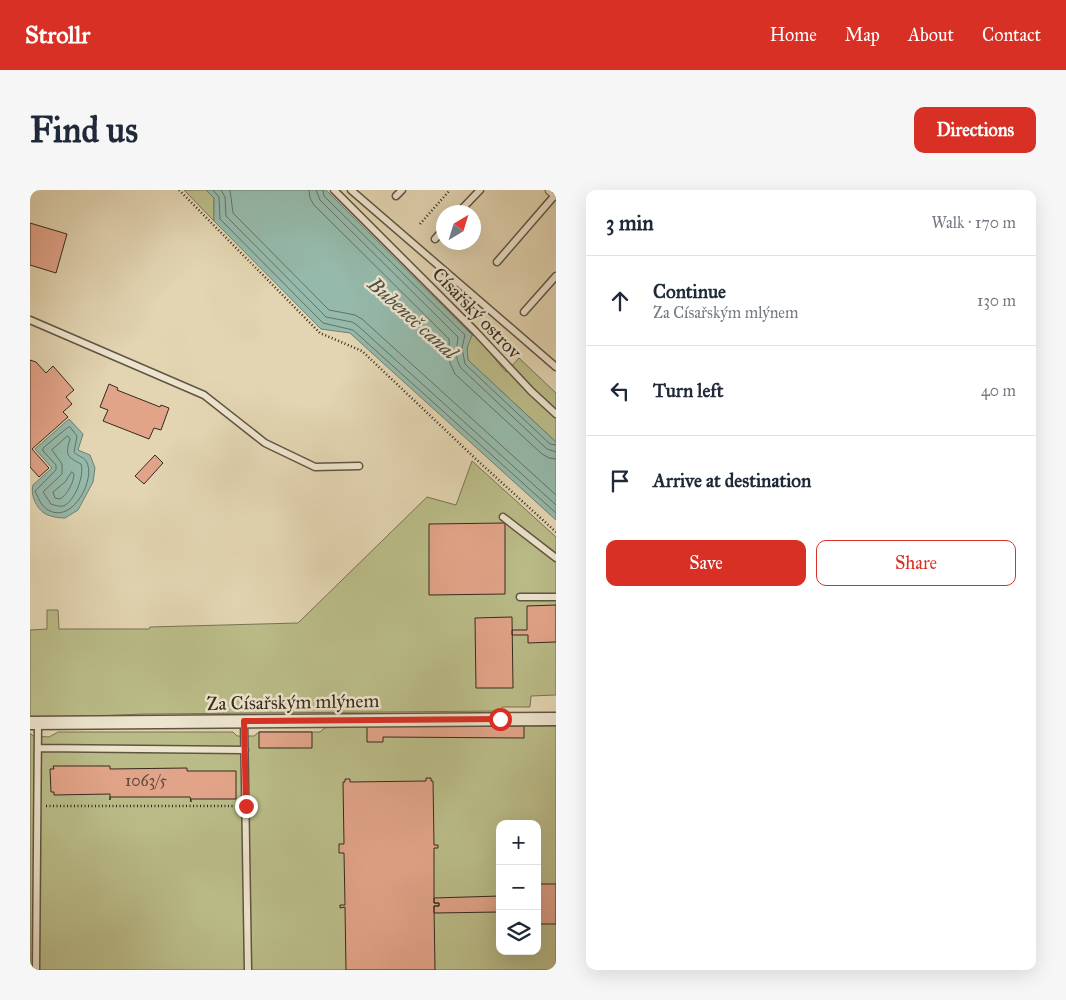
<!DOCTYPE html>
<html lang="en">
<head>
<meta charset="utf-8">
<style>
	:root { --surface:#fff; --page:#f6f6f7; --text:#1f2937; --muted:#747a83; --line:#e0e1e3; --accent:#d93025 }
	body { margin:0; font-family:"IM FELL Great Primer",serif; background:var(--page); color:var(--text) }
	.controls { position:absolute; right:15px; bottom:15px; display:grid; overflow:hidden; border-radius:10px; box-shadow:0 5px 20px #0002 }
	.controls button { width:45px; height:45px; display:grid; place-items:center; padding:0; border:0; border-bottom:1px solid var(--line); background:var(--surface); color:var(--text); font:25px sans-serif }
	.compass { position:absolute; left:406px; top:15px; width:45px; height:45px; border-radius:50%; background:var(--surface); box-shadow:0 5px 20px #0002; rotate:38deg }
	.stop { position:absolute; width:15px; height:15px; margin:-11px; border:4px solid #d93025; border-radius:50%; background:#fff }
	.stop.end { background:#d93025; border-color:#fff; box-shadow:0 1px 5px #0008 }
	.list { margin:0; padding:0; list-style:none }
	h2 { display:flex; justify-content:space-between; align-items:center; height:65px; margin:0; padding:0 20px; font-size:21px }
	h2 small { font-size:16px; font-weight:400; color:var(--muted) }
	.list li { display:grid; grid-template-columns:32px 1fr auto; gap:15px; align-items:center; box-sizing:border-box; height:90px; padding:0 20px; border-top:1px solid var(--line) }
	.list b { display:block; font-size:19px; white-space:nowrap }
	.list p { margin:0; font-size:16px; white-space:nowrap; color:var(--muted) }
	.list em { font-size:16px; font-style:normal; color:var(--muted) }
	.actions { display:flex; gap:10px; padding:15px 20px }
	.actions a { flex:1; padding:11px 0; border:1px solid var(--accent); border-radius:10px; text-align:center; font-size:18px; color:var(--accent) }
	.actions .main { background:var(--accent); color:#fff }
	.icon { flex:none; width:28px; height:28px; fill:none; stroke:currentColor; stroke-width:2; stroke-linecap:round; stroke-linejoin:round }
	.map { position:relative; flex:none; width:526px; height:780px; overflow:hidden; border-radius:10px }
	header { display:flex; align-items:center; gap:30px; box-sizing:border-box; height:70px; padding:0 25px; background:var(--accent); color:#fff }
	header strong { font-size:24px }
	nav { display:flex; gap:28px; margin-inline-start:auto; font-size:18px }
	.intro { display:flex; align-items:center; justify-content:space-between; box-sizing:border-box; height:120px; padding:0 30px }
	h1 { margin:0; font-size:35px }
	.button { padding:12px 22px; border-radius:10px; background:var(--accent); color:#fff; font-size:18px; font-weight:700 }
	main { display:flex; gap:30px; padding:0 30px }
	aside { flex:1; background:var(--surface); border-radius:10px; box-shadow:0 5px 20px #0002 }
	.map>svg:first-child { display:block }
	.green { fill:#babc88; stroke:#787354; fill-rule:evenodd }
	.water { fill:#95b9aa; stroke:#6f8072 }
	.lines { fill:none; stroke-linecap:round; stroke-linejoin:round }
	.shore { stroke:#657264; stroke-width:1 }
	.building { fill:#e2a489; stroke:#352a1f }
	.service-casing { stroke:#605544; stroke-width:9 }
	.pedestrian-casing { stroke:#605544; stroke-width:11 }
	.minor-casing { stroke:#605544; stroke-width:15 }
	.path { stroke:#352a1f; stroke-width:2.5; stroke-dasharray:1 2.5; stroke-linecap:butt }
	.service { stroke:#ede4cd; stroke-width:6 }
	.pedestrian { stroke:#ede4cd; stroke-width:9 }
	.minor { stroke:#ede4cd; stroke-width:12 }
	.route { stroke:#d93025; stroke-width:6 }
	.labels { text-anchor:middle; dominant-baseline:central; stroke-width:5; stroke-linejoin:round; paint-order:stroke }
	.number-label { font-size:16px; fill:#60483a }
	.street-label { font-size:19px; fill:#352a1f; stroke:#ede4cd }
	.water-label { font-size:20px; font-style:italic; fill:#4d4e42; stroke:#ede4cd }
</style>
</head>
<body>
<header>
<strong>Strollr</strong>
<nav><a>Home</a><a>Map</a><a>About</a><a>Contact</a></nav>
</header>
<div class="intro"><h1>Find us</h1><a class="button">Directions</a></div>
<main>
<div class="map">
<svg width="526" height="780" viewBox="0 0 526 780">
	<rect width="100%" height="100%" fill="#e3d5b2"/>
	<filter id="stains"><feTurbulence type="fractalNoise" baseFrequency=".004" numOctaves="4"/><feColorMatrix values="0 0 0 0 .2 0 0 0 0 .09 0 0 0 0 .02 0 0 0 .5 -.17"/></filter>
	<radialGradient id="worn" r=".72"><stop offset=".6" stop-color="#630" stop-opacity="0"/><stop offset="1" stop-color="#630" stop-opacity=".3"/></radialGradient>
	<path class="green" d="M 154,0 L 176,0 L 184,8 L 184,31 Z
		M 444,144 L 476,182 L 489,168 L 526,203 L 526,252 L 438,170 C 437,161 436,151 444,144 Z
		M 442,271 L 526,347 L 526,505 L 501,506 L 500,517 L 472,517 L 472,521 L 114,524 L 67,526 L 0,527 L 0,440 L 17,439 L 17,420 L 28,420 L 29,439 L 119,439 L 120,437 L 268,433 L 397,307 L 426,315 Z
		M 337,536 L 526,536 L 526,780 L 0,780 L 0,543 L 3,546 L 19,547 L 28,542 L 203,542 L 207,546 L 224,546 L 229,542 L 290,542 L 296,537 ZM 470,634 L 507,634 L 507,761 L 470,761 Z"/>
	<path class="water" d="M 176,0 L 296,0 L 442,145 L 437,158 L 438,170 L 526,252 L 526,330 L 320,143 L 291,139 L 184,31 L 184,8 Z
		M 39,229 L 53,244 L 48,260 L 60,265 L 65,278 L 63,292 L 48,320 L 35,328 C 29,328 23,327 18,325 C 7,321 0,305 3,295 L 22,278 L 5,259 Z"/>
	<g class="lines">
		<path class="shore" d="M 183,0 L 189,7 L 190,29 L 293,133 L 323,140 L 526,323
			M 191,0 L 195,7 L 196,26 L 296,127 L 322,132 L 327,135 L 526,315
			M 200,0 L 203,23 L 299,120 L 325,125 L 332,129 L 526,305
			M 279,0 L 280,8 L 284,15 L 419,149 L 420,173 L 425,184 L 512,264 L 519,268 L 526,269
			M 286,0 L 290,10 L 428,147 C 427,157 424,168 431,178 L 517,259 L 526,262
			M 293,0 L 294,6 L 435,145 L 432,158 L 435,174 L 520,254 L 526,255
			M 40,237 L 47,246 L 44,262 C 47,266 54,267 56,271 C 67,287 43,335 18,320 C 11,316 8,307 5,301 L 26,280 L 26,275 L 13,261 L 13,258 L 37,238 Z
			M 38,246 L 40,249 C 35,265 37,267 51,274 C 55,285 44,313 33,316 C 29,317 24,315 21,314 L 13,302 L 32,284 L 32,274 L 22,260 Z
			M 42,282 L 44,284 C 44,292 37,305 30,309 L 25,308 L 23,302 L 35,292 Z"/>
	</g>
	<path class="building" d="M 0,33 L 37,44 L 26,83 L 0,75 Z
		M 0,170 L 6,172 L 16,183 L 23,176 L 44,200 L 36,207 L 42,214 L 33,222 L 38,227 L 2,259 L 19,278 L 9,287 L 0,277 Z
		M 79,194 L 88,198 L 87,200 L 130,217 L 131,215 L 139,218 L 131,240 L 124,238 L 119,249 L 73,231 L 78,220 L 70,217 Z
		M 125,265 L 133,273 L 114,294 L 105,286 Z
		M 475,333 L 475,404 L 399,405 L 399,334 Z
		M 526,415 L 526,452 L 498,453 L 498,445 L 482,445 L 482,440 L 497,440 L 497,416 Z
		M 482,427 L 483,498 L 446,498 L 445,428 Z
		M 337,536 L 494,536 L 494,548 L 353,547 L 353,552 L 337,552 Z
		M 229,542 L 282,542 L 282,558 L 229,558 Z
		M 23,576 L 80,576 L 80,579 L 157,578 L 157,581 L 206,581 L 206,609 L 161,609 L 161,612 L 160,607 L 80,607 L 80,610 L 80,604 L 24,605 L 24,602 L 21,602 L 20,579 L 24,579 Z
		M 396,588 L 401,588 L 401,591 L 403,591 L 404,655 L 408,655 L 408,658 L 404,658 L 404,713 L 409,713 L 409,716 L 404,716 L 405,780 L 316,780 L 315,717 L 310,718 L 310,715 L 315,715 L 314,663 L 309,663 L 309,654 L 314,654 L 313,592 L 315,592 L 315,589 L 320,589 L 320,592 L 396,591 Z
		M 507,694 L 526,694 L 526,734 L 507,734 Z
		M 470,706 L 470,722 L 404,723 L 404,716 L 409,716 L 409,713 L 404,713 L 404,708 Z"/>
	<g class="lines">
		<g class="service-casing">
			<path id="service" d="M 304,0 L 445,141 L 501,201 L 526,224
				M 321,0 L 526,177
				M 366,6 L 372,0
				M 429,22 L 450,0
				M 405,49 L 413,40
				M 467,72 L 526,4
				M 494,122 L 526,86
				M 0,130 L 174,205 L 235,253 L 285,277 L 329,276
				M 473,327 L 526,368
				M 490,407 L 526,407
				M 214,531 L 218,780
				M 8,558 L 215,560
				M 6,780 L 8,533"/>
		</g>
		<g class="pedestrian-casing">
			<path id="pedestrian" d="M 520,0 L 526,5"/>
		</g>
		<g class="minor-casing">
			<path id="minor" d="M 0,533 L 526,529"/>
		</g>
		<path class="path" d="M 149,0 L 290,143 L 332,161 L 448,271 L 526,342
			M 390,34 L 420,0
			M 16,616 L 206,616"/>
		<use href="#service" class="service"/>
		<use href="#pedestrian" class="pedestrian"/>
		<use href="#minor" class="minor"/>
	</g>
	<g class="lines">
		<path class="route" d="M 216,616 L 214,531 L 470,529"/>
	</g>
	<g class="labels">
		<g class="number-label">
			<text x="116" y="590">1063/5</text>
		</g>
		<g class="street-label">
			<text transform="translate(447 123) rotate(46)">Císařský ostrov</text>
			<text transform="translate(263 512) rotate(-1)">Za Císařským mlýnem</text>
		</g>
		<g class="water-label">
			<text transform="translate(383 128) rotate(42)">Bubeneč canal</text>
		</g>
	</g>
	<rect width="100%" height="100%" filter="url(#stains)"/>
	<rect width="100%" height="100%" fill="url(#worn)"/>
</svg>
<div class="controls">
<button>+</button>
<button>−</button>
<button><svg class="icon" aria-label="layers" viewBox="0 0 24 24"><path d="M12 4l9 5-9 5-9-5zM3 14l9 5 9-5"/></svg></button>
</div>
<svg class="compass" viewBox="-18 -18 36 36"><path d="M0-13l5 13h-10z" fill="#e53935"/><path d="M0 13l5-13h-10z" fill="#747a83"/></svg>
<div class="stop" style="left:470px;top:529px"></div>
<div class="stop end" style="left:216px;top:616px"></div>
</div>
<aside>
<h2>3 min<small>Walk · 170 m</small></h2>
<ul class="list">
<li><svg class="icon" aria-label="ahead" viewBox="0 0 24 24"><path d="M12 20V5M6 11l6-6 6 6"/></svg><div><b>Continue</b><p>Za Císařským mlýnem</p></div><em>130 m</em></li>
<li><svg class="icon" aria-label="left" viewBox="0 0 24 24"><path d="M17 20v-9H6M10 6l-5 5 5 5"/></svg><div><b>Turn left</b></div><em>40 m</em></li>
<li><svg class="icon" aria-label="arrive" viewBox="0 0 24 24"><path d="M6 21V4h12l-3 4 3 4H6"/></svg><div><b>Arrive at destination</b></div></li>
</ul>
<div class="actions"><a class="main">Save</a><a>Share</a></div>
</aside>
</main>
</body>
</html>
